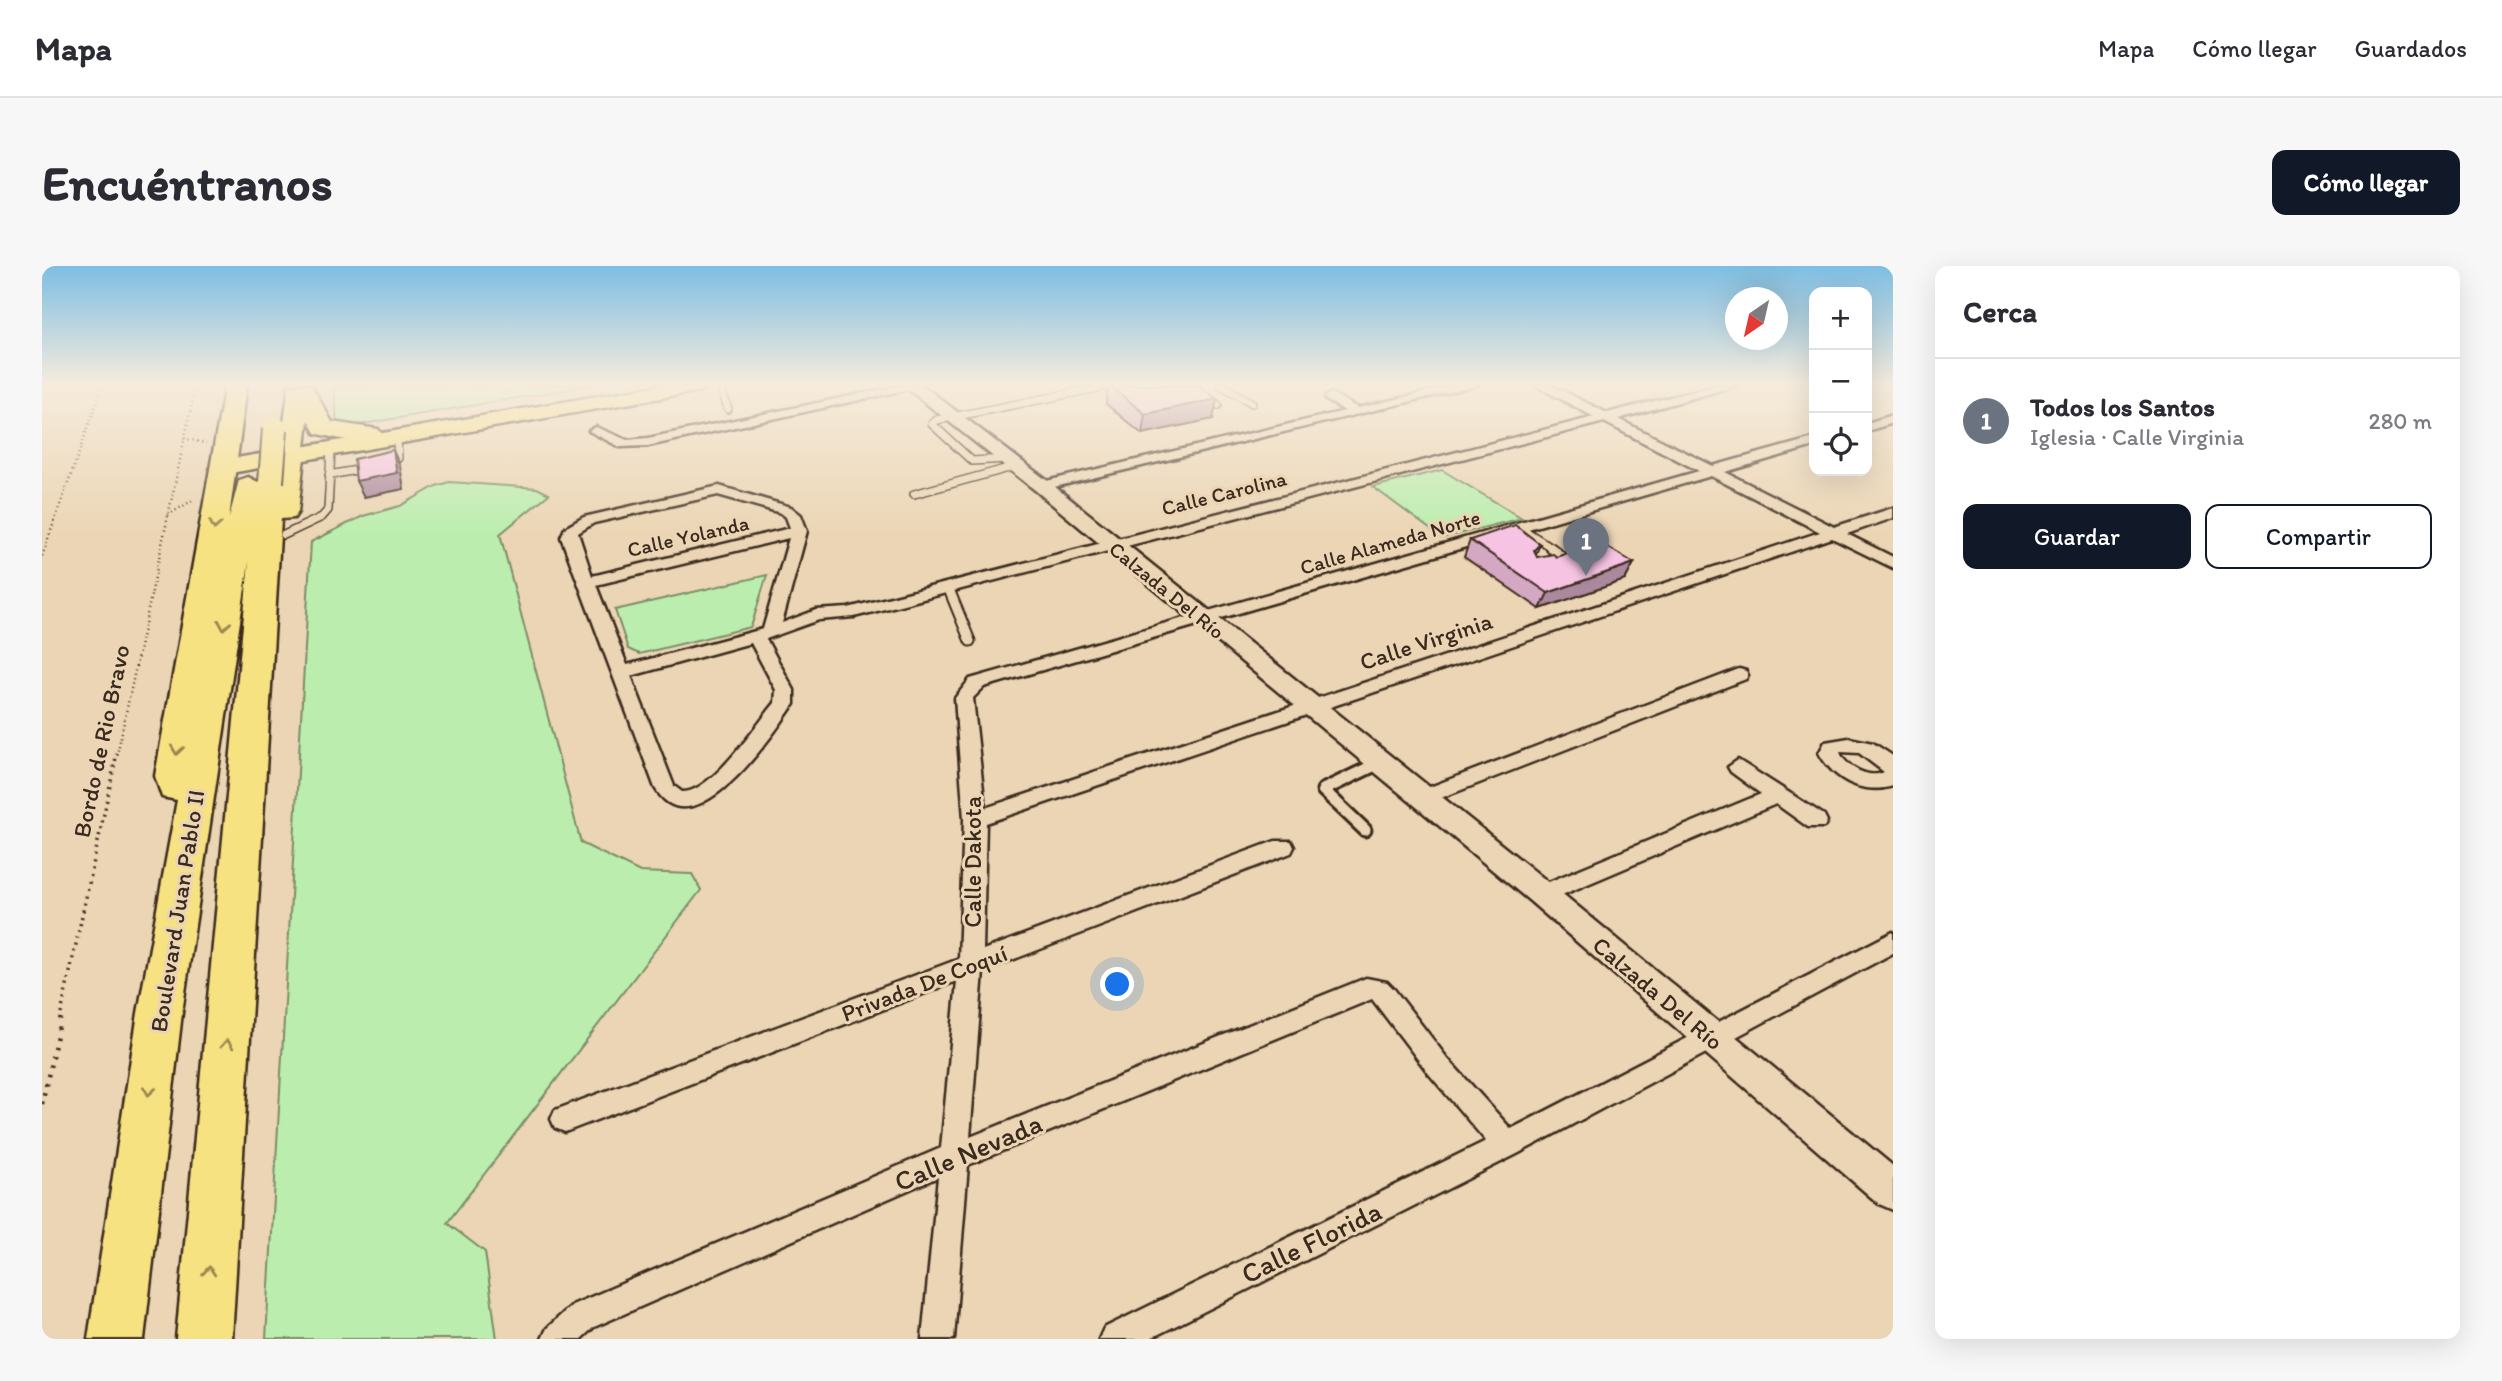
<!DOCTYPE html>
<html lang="es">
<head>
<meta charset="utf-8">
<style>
	:root { --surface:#fff; --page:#f7f7f7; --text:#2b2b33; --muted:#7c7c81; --line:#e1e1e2; --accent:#111827 }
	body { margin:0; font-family:Itim,sans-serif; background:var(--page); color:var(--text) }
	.controls { position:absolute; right:21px; top:21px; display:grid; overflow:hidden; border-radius:14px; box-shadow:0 7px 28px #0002 }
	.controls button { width:63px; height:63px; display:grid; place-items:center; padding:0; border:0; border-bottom:2px solid var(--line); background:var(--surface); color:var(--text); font:35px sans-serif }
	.compass { position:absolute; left:1683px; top:21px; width:63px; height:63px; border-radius:50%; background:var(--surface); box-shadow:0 7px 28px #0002; rotate:214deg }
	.you { position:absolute; left:1076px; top:719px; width:24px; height:24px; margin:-18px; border:5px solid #fff; border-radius:50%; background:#1a73e8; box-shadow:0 0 0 10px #1a73e833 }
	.badge { display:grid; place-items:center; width:46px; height:46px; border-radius:50%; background:var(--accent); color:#fff; font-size:23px; font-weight:700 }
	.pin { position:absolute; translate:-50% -58px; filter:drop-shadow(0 2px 4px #0008) }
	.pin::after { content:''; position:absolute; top:37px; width:24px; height:21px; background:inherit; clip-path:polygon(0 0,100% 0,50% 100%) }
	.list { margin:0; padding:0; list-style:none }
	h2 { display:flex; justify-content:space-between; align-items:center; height:91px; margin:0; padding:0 28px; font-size:30px }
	h2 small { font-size:23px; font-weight:400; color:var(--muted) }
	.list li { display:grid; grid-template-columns:46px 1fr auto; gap:21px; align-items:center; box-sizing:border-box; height:126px; padding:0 28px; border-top:2px solid var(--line) }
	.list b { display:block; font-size:26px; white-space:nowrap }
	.list p { margin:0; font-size:23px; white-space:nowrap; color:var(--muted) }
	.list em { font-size:23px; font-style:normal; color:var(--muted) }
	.actions { display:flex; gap:14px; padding:21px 28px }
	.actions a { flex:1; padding:16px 0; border:2px solid var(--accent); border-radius:14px; text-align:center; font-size:24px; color:var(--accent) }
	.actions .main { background:var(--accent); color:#fff }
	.icon { flex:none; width:38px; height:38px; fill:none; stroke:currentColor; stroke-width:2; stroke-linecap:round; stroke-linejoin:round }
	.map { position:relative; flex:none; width:1851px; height:1073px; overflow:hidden; border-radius:14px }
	header { display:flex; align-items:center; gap:42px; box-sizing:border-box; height:98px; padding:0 35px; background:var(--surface); border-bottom:2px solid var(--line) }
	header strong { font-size:33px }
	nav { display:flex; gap:38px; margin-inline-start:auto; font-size:24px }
	.intro { display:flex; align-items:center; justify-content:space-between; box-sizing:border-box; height:168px; padding:0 42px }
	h1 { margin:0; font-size:49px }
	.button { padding:18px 32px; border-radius:14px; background:var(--accent); color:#fff; font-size:24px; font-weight:700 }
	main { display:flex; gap:42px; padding:0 42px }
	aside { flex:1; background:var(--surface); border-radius:14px; box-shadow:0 7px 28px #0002 }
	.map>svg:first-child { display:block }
	.green { fill:#bbeeae; stroke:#7b8c66; stroke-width:2 }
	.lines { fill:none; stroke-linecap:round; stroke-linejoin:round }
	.service-far2-casing { stroke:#3b2a1e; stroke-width:10 }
	.service-far1-casing { stroke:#3b2a1e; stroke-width:13 }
	.service-casing { stroke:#3b2a1e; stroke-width:17 }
	.minor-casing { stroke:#3b2a1e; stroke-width:5 }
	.tertiary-casing { stroke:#3b2a1e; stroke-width:5 }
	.primary-casing { stroke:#3b2a1e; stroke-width:5 }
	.trunk-casing { stroke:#3b2a1e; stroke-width:5 }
	.path-far2 { stroke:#3b2a1e; stroke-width:2.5; stroke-dasharray:1 3.5; stroke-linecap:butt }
	.path-far1 { stroke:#3b2a1e; stroke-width:3.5; stroke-dasharray:2 5; stroke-linecap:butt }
	.path { stroke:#3b2a1e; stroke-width:4.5; stroke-dasharray:2.5 7; stroke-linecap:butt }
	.service-far2 { stroke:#ebd5b4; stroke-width:7 }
	.service-far1 { stroke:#ebd5b4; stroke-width:9 }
	.service { stroke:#ebd5b4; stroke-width:11 }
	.minor { fill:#ebd5b4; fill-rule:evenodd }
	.tertiary { fill:#ebd5b4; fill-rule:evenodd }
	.primary { fill:#f7e281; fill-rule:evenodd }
	.trunk { fill:#f7e281; fill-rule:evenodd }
	.trunk-bridge-casing { stroke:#3b2a1e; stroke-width:28; stroke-linecap:butt }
	.trunk-bridge { stroke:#f7e281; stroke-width:24 }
	.wall { fill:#d4a8c2; stroke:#3b2a1e; stroke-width:2 }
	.shaded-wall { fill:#ac889e; stroke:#3b2a1e; stroke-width:2 }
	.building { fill:#f6c3e2; stroke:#3b2a1e; stroke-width:2 }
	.oneway { stroke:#998650 }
	.labels { text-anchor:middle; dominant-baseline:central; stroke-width:6; stroke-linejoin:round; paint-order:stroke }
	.far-street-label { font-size:21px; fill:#3b2a1e; stroke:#ebd5b4 }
	.street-label { font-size:24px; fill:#3b2a1e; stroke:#ebd5b4 }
	.near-street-label { font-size:28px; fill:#3b2a1e; stroke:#ebd5b4 }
</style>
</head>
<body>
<header>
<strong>Mapa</strong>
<nav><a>Mapa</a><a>Cómo llegar</a><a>Guardados</a></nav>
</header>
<div class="intro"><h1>Encuéntranos</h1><a class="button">Cómo llegar</a></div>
<main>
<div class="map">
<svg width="1851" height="1073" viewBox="0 0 1851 1073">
	<rect width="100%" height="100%" fill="#ebd5b4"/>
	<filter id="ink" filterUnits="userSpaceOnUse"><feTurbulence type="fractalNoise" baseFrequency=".0143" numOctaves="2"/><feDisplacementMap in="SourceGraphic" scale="14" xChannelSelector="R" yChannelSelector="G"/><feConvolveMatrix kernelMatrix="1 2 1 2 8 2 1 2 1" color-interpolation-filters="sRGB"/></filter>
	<g filter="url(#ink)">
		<path class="green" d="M 292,119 L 552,119 L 315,159 L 295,157 Z
			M 1400,204 L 1480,252 L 1400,272 L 1331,221 Z
			M 407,216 L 495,222 L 507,228 L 458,268 L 539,577 L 598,606 L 650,608 L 659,624 L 405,957 L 443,986 L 455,1073 L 224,1073 L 269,276 L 321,250 L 358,240 L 394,220 Z
			M 725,309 L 709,361 L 597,388 L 586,383 L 573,344 Z"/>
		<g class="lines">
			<g class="service-far2-casing">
				<path id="service-far2" d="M 678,119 L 686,143
					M 1148,119 L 1176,139
					M 1179,119 L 1210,137
					M 965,193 L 930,195 L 890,158 L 895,154 L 1071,119
					M 345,198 L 356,192 L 355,172
					M 287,209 L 326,202
					M 872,228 L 974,200
					M 1477,261 L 1512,283
					M 242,269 L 280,251 L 286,244 L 289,184"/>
			</g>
			<g class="service-far1-casing">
				<path id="service-far1" d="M 1509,282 L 1520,291 L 1510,295
					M 906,321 L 928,375"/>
			</g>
			<g class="service-casing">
				<path id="service" d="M 1323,564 L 1281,524 L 1337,497"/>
			</g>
			<g class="minor-casing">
				<path id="minor" d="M 862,119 L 877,121 L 606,180 L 578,181 L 547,165 L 554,161 L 585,174 L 606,172 Z
					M 1414,119 L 1437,119 L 1000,224 L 993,220 L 1000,216 L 1303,145 L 1284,134 L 1283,131 L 1289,127 L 1316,142 Z
					M 1493,119 L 1509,119 L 1565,147 L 1676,119 L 1697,119 L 1576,153 L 1671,200 L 1772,172 L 1772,180 L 1683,206 L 1792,261 L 1851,242 L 1851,252 L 1805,268 L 1851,291 L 1851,302 L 1790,272 L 944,557 L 941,684 L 1233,575 L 1249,575 L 1252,581 L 1249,587 L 941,705 L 928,871 L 1324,712 L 1345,716 L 1352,723 L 1405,792 L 1469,863 L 1851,666 L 1851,687 L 1475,888 L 1107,1073 L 1057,1073 L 1062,1062 L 1444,875 L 1387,808 L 1330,733 L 926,899 L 912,1073 L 880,1073 L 896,911 L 552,1061 L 539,1073 L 500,1073 L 505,1062 L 530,1039 L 899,882 L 915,715 L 523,866 L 513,862 L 509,853 L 513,844 L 917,693 L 922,553 L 913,432 L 928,413 L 1657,205 L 1562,156 L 812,351 L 777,354 L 724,373 L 752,424 L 752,438 C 731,469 651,587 613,522 L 519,271 L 523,262 L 542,251 L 677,220 L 749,241 L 759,249 L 765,265 L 740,357 L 774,344 L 806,342 L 1552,151 ZM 1669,210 L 1778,266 L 943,542 L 931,432 L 942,421 ZM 676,229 L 739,247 L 744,251 L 748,262 L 550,310 L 536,267 L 552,257 ZM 747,272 L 721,363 L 585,399 L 554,319 ZM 709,377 L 734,424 L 733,437 C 714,459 670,527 640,526 L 632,520 L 589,410 Z
					M 1851,149 L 1851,157 L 1825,165 L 1825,157 Z
					M 1697,403 L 1704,405 L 1706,409 L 1704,413 L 1386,537 L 1372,537 L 1369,532 L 1372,527 Z
					M 1807,472 L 1831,477 L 1851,490 L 1851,520 C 1820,529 1792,514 1777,487 L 1783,476 ZM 1798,486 L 1817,487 L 1842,506 C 1827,514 1802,500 1798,486 Z
					M 1696,494 L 1782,549 L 1785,555 L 1782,561 L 1766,561 L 1734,538 L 1508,634 L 1500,637 L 1492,634 L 1489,628 L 1492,622 L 1719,528 L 1689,506 L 1686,501 Z"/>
			</g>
			<g class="tertiary-casing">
				<path id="tertiary" d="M 861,119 L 880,119 L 1007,216 L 1511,620 L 1851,900 L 1851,944 L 1837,938 L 1489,636 L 993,224 Z"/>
			</g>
			<g class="primary-casing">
				<path id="primary" d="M 620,119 L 668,119 L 658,125 L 183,208 L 175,206 L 171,201 L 175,196 L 183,194 Z"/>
			</g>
			<g class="trunk-casing">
				<path id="trunk" d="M 183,119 L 205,119 L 187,252 L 197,214 L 206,211 L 216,216 L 220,211 L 235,210 L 247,119 L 269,119 L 290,156 L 336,163 L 340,168 L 336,173 C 318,178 291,172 273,167 L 266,154 L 256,246 L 252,252 L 239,253 L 190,1073 L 134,1073 L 207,295 L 140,747 L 102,1073 L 46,1073 L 96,747 L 135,534 L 120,531 L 113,510 Z"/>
			</g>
			<path class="path-far2" d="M 142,172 L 164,178
				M 126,249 L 151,234
				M 0,290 L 61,119
				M 75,489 L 154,119"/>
			<path class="path-far1" d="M 19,748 L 75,487"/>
			<path class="path" d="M 0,838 L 20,746"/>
			<use href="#service-far2" class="service-far2"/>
			<use href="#service-far1" class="service-far1"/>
			<use href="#service" class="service"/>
			<use href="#minor" class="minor"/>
			<use href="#tertiary" class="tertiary"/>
			<use href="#primary" class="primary"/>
			<use href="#trunk" class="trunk"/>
			<g class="trunk-bridge-casing">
				<path id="trunk-bridge" d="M 229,216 L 233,163"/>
			</g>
			<use href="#trunk-bridge" class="trunk-bridge"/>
		</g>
		<path class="wall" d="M 1066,119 L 1156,119 L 1171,153 L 1100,168 L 1064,138 Z
			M 1428,274 L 1498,278 L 1494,288 L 1495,291 L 1515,291 L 1592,297 L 1583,314 L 1498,343 L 1422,291 Z"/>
		<path class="shaded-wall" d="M 1175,133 L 1171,153 L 1100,168 L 1103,148 Z
			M 351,184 L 358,200 L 362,223 L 322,231 L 314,215 Z
			M 1592,297 L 1583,314 L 1498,343 L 1506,327 Z"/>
		<path class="building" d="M 1067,119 L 1156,119 L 1175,133 L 1103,148 Z
			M 351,184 L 355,207 L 314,215 L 312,193 Z
			M 1473,259 L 1498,278 L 1492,284 L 1495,291 L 1511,288 L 1515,291 L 1555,275 L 1592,297 L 1506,327 L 1428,274 Z"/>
		<defs><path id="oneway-chevron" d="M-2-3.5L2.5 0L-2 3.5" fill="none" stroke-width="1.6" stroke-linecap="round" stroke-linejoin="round" transform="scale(1.75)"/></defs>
		<g class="oneway">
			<use href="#oneway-chevron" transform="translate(173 259) rotate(100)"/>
			<use href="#oneway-chevron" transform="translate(182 359) rotate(100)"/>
			<use href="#oneway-chevron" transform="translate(135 484) rotate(98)"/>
			<use href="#oneway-chevron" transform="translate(185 778) rotate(-85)"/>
			<use href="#oneway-chevron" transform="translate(107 825) rotate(98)"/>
			<use href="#oneway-chevron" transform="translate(167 1005) rotate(-85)"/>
		</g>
	</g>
	<linearGradient id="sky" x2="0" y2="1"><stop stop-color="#7ebee3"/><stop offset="0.44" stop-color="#f6ecdd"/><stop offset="1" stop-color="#f6ecdd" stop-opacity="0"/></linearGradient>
	<rect width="1851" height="269" fill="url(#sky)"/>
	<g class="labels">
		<g class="far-street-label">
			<text transform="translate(1182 227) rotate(-14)">Calle Carolina</text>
			<text transform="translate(646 270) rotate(-13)">Calle Yolanda</text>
			<text transform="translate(1348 276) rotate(-16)">Calle Alameda Norte</text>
			<text transform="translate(1125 324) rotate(39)">Calzada Del Río</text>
		</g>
		<g class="street-label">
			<text transform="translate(1384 375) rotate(-18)">Calle Virginia</text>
			<text transform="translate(59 475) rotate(-78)">Bordo de Rio Bravo</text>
			<text transform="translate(930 596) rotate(-90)">Calle Dakota</text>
			<text transform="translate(135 645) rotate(-81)">Boulevard Juan Pablo II</text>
			<text transform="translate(882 717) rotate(-21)">Privada De Coquí</text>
			<text transform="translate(1616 727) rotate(40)">Calzada Del Río</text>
		</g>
		<g class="near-street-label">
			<text transform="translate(926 886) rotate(-23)">Calle Nevada</text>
			<text transform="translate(1269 976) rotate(-26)">Calle Florida</text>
		</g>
	</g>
</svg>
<div class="controls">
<button>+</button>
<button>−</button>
<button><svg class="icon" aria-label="locate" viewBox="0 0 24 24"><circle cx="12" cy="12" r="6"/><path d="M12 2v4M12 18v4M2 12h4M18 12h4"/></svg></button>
</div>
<svg class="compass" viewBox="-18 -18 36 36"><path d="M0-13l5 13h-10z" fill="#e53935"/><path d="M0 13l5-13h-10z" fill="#7c7c81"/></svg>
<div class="you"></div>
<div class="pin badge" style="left:1544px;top:310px;background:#6b7280">1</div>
</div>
<aside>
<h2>Cerca<small></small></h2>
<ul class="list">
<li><span class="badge" style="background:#6b7280">1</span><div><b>Todos los Santos</b><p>Iglesia · Calle Virginia</p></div><em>280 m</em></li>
</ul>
<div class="actions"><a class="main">Guardar</a><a>Compartir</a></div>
</aside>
</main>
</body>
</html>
